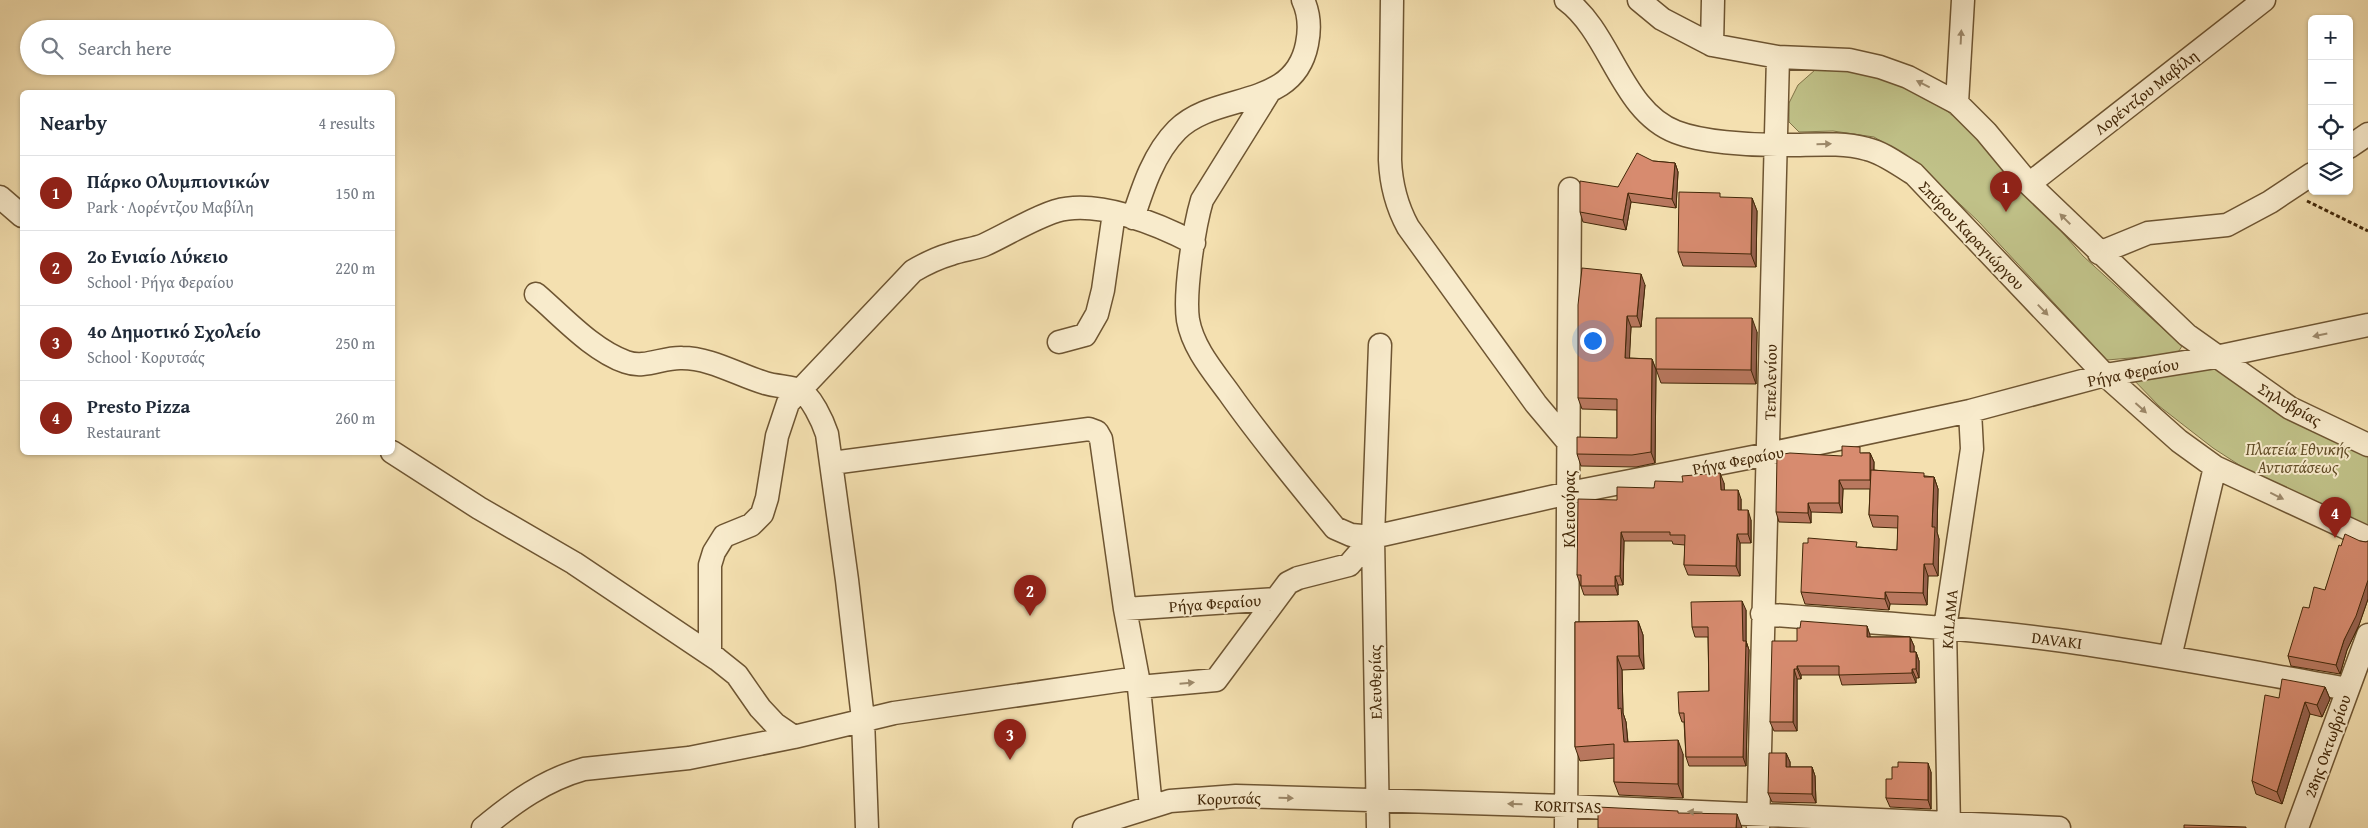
<!DOCTYPE html>
<html lang="en">
<head>
<meta charset="utf-8">
<style>
	:root { --surface:#fff; --page:#f2f2f3; --text:#1f2937; --muted:#747a83; --line:#e0e1e3; --accent:#8f2418 }
	body { margin:0; font-family:"Gentium Book Plus",serif; background:var(--page); color:var(--text) }
	.controls { position:absolute; right:15px; top:15px; display:grid; overflow:hidden; border-radius:8px; box-shadow:0 1px 4px #0004 }
	.controls button { width:45px; height:45px; display:grid; place-items:center; padding:0; border:0; border-bottom:1px solid var(--line); background:var(--surface); color:var(--text); font:25px sans-serif }
	.you { position:absolute; left:1592px; top:340px; width:18px; height:18px; margin:-12px; border:4px solid #fff; border-radius:50%; background:#1a73e8; box-shadow:0 0 0 8px #1a73e833 }
	.badge { display:grid; place-items:center; width:32px; height:32px; border-radius:50%; background:var(--accent); color:#fff; font-size:16px; font-weight:700 }
	.pin { position:absolute; translate:-50% -41px; filter:drop-shadow(0 1px 2px #0008) }
	.pin::after { content:''; position:absolute; top:26px; width:18px; height:15px; background:inherit; clip-path:polygon(0 0,100% 0,50% 100%) }
	.list { margin:0; padding:0; list-style:none }
	h2 { display:flex; justify-content:space-between; align-items:center; height:65px; margin:0; padding:0 20px; font-size:21px }
	h2 small { font-size:16px; font-weight:400; color:var(--muted) }
	.list li { display:grid; grid-template-columns:32px 1fr auto; gap:15px; align-items:center; box-sizing:border-box; height:75px; padding:0 20px; border-top:1px solid var(--line) }
	.list b { display:block; font-size:19px; white-space:nowrap }
	.list p { margin:0; font-size:16px; white-space:nowrap; color:var(--muted) }
	.list em { font-size:16px; font-style:normal; color:var(--muted) }
	.icon { flex:none; width:28px; height:28px; fill:none; stroke:currentColor; stroke-width:2; stroke-linecap:round; stroke-linejoin:round }
	.map { position:relative; flex:none; width:2368px; height:828px; overflow:hidden }
	.search { position:absolute; background:var(--surface); box-shadow:0 1px 4px #0004; left:20px; top:20px; width:375px; height:55px; display:flex; align-items:center; gap:12px; box-sizing:border-box; padding:0 18px; border-radius:28px; color:var(--muted); font-size:19px }
	.panel { position:absolute; background:var(--surface); box-shadow:0 1px 4px #0004; left:20px; top:90px; width:375px; height:365px; border-radius:8px }
	.map>svg:first-child { display:block }
	.green { fill:#c0c188; stroke:#817448 }
	.lines { fill:none; stroke-linecap:round; stroke-linejoin:round }
	.minor-casing { stroke:#6e5532; stroke-width:25 }
	.path { stroke:#422708; stroke-width:3; stroke-dasharray:4 2.5; stroke-linecap:butt }
	.minor { stroke:#f8ebcc; stroke-width:22 }
	.wall { fill:#b9785f; stroke:#422708 }
	.shaded-wall { fill:#96614e; stroke:#422708 }
	.building { fill:#d78b6f; stroke:#422708 }
	.oneway { fill:#9d896a }
	.labels { text-anchor:middle; dominant-baseline:central; stroke-width:4; stroke-linejoin:round; paint-order:stroke }
	.street-label { font-size:16px; fill:#422708; stroke:#f8ebcc }
	.park-label { font-size:16px; font-style:italic; fill:#624e28; stroke:#f8ebcc }
</style>
</head>
<body>
<div class="map">
<svg width="2368" height="828" viewBox="0 0 2368 828">
	<rect width="100%" height="100%" fill="#f4e0b0"/>
	<filter id="stains"><feTurbulence type="fractalNoise" baseFrequency=".004" numOctaves="4"/><feColorMatrix values="0 0 0 0 .2 0 0 0 0 .09 0 0 0 0 .02 0 0 0 .5 -.17"/></filter>
	<radialGradient id="worn" r=".72"><stop offset=".6" stop-color="#630" stop-opacity="0"/><stop offset="1" stop-color="#630" stop-opacity=".3"/></radialGradient>
	<path class="green" d="M 1848,65 L 1887,80 L 1940,105 L 1978,137 L 2083,256 L 2182,346 L 2177,354 L 2107,360 L 1978,221 L 1912,159 L 1874,137 L 1833,131 L 1799,132 L 1789,122 L 1789,103 L 1798,85 L 1815,70 Z
		M 2220,361 L 2368,451 L 2368,527 L 2281,492 L 2213,448 L 2159,406 L 2128,374 Z"/>
	<g class="lines">
		<g class="minor-casing">
			<path id="minor" d="M 1392,0 L 1390,160 C 1391,185 1396,205 1408,227 L 1536,404 L 1568,442
				M 1566,0 C 1611,33 1621,111 1676,132 C 1702,142 1748,145 1777,145 C 1807,146 1837,141 1867,149 C 1884,153 1899,165 1914,174 L 2105,375 L 2179,441 L 2215,467 L 2368,538
				M 1639,0 L 1662,19 L 1712,45 L 1778,57 L 1849,60 L 1880,67 L 1908,77 L 1957,103 L 1986,132 L 2029,184 L 2187,335 L 2290,408 L 2368,445
				M 1712,45 L 1713,0
				M 1268,94 L 1202,200 C 1194,227 1184,293 1188,320 C 1193,348 1213,371 1229,393 C 1262,440 1299,484 1335,528 L 1351,535 L 1373,537 L 1380,345
				M 1957,103 L 1963,0
				M 2349,147 L 2368,134
				M 2029,184 L 2264,0
				M 0,197 L 22,216
				M 1133,218 C 1143,187 1154,153 1177,130 C 1216,91 1294,111 1307,44 C 1310,29 1310,15 1303,0
				M 2099,253 L 2148,233 L 2227,225 L 2270,202 L 2312,174
				M 536,294 C 563,317 592,350 626,362 C 645,369 663,357 682,358 C 711,358 738,375 765,383 C 773,386 794,387 799,390 C 811,395 823,422 827,434 L 847,580 L 863,719 L 867,828
				M 1059,342 L 1085,335 L 1097,314 L 1103,290 L 1114,213
				M 392,452 L 479,508 L 574,563 L 717,659 L 737,675 L 760,708 L 775,724 L 794,737
				M 832,463 L 1089,429 L 1097,432 L 1101,439 L 1125,609 L 1138,678 L 1151,807
				M 1373,537 L 1378,828
				M 1125,609 L 1275,599
				M 1762,614 C 1860,622 1959,627 2057,640 C 2154,653 2251,672 2348,689
				M 710,654 L 710,565 L 714,552 L 724,536 L 751,525 L 762,514 L 767,498 L 777,436 L 788,403 L 913,271 C 925,264 937,258 951,254 C 962,250 974,249 984,245 C 1008,234 1031,219 1056,211 C 1097,199 1158,224 1194,243
				M 2170,657 L 2215,467
				M 1139,687 L 1216,680 L 1288,583 L 1298,578 L 1349,565 L 1373,537 L 1569,493 L 1768,454 L 1970,411 L 2105,375 L 2216,357 L 2368,325
				M 483,828 C 514,802 545,780 584,769 L 689,758 L 794,737 L 894,713 L 1138,678
				M 1084,828 L 1170,801 L 1236,796 L 1566,806 L 2059,828
				M 1566,828 L 1570,189
				M 1758,828 L 1778,57
				M 1949,828 L 1945,628 L 1972,449 L 1970,411
				M 2297,828 L 2368,635"/>
		</g>
		<path class="path" d="M 2307,201 L 2368,231"/>
		<use href="#minor" class="minor"/>
	</g>
	<path class="wall" d="M 1653,161 L 1675,163 L 1678,172 L 1676,208 L 1631,202 L 1626,230 L 1583,222 L 1580,212 L 1618,187 Z
		M 1752,198 L 1757,211 L 1756,267 L 1683,266 L 1678,252 Z
		M 1645,285 L 1641,327 L 1631,327 L 1629,358 L 1652,359 L 1656,370 L 1655,463 L 1636,467 L 1581,466 L 1577,454 L 1617,438 L 1617,410 L 1582,409 L 1578,398 Z
		M 1757,332 L 1756,384 L 1661,383 L 1656,369 Z
		M 1863,453 L 1870,453 L 1874,462 L 1874,470 L 1934,477 L 1938,489 L 1937,532 L 1939,539 L 1938,576 L 1928,576 L 1927,605 L 1890,604 L 1889,610 L 1805,604 L 1801,592 L 1858,547 L 1897,550 L 1898,528 L 1873,527 L 1869,515 L 1870,489 L 1843,489 L 1842,513 L 1811,512 L 1811,523 L 1779,522 L 1776,512 L 1842,456 Z
		M 1724,483 L 1724,490 L 1741,499 L 1741,510 L 1751,520 L 1751,543 L 1740,543 L 1740,576 L 1688,575 L 1684,565 L 1685,545 L 1673,544 L 1672,541 L 1624,541 L 1623,585 L 1618,585 L 1618,595 L 1584,595 L 1577,575 L 1617,500 L 1654,488 Z
		M 2360,541 L 2366,542 L 2368,541 L 2368,599 L 2359,625 L 2347,650 L 2340,674 L 2291,666 L 2288,656 L 2309,608 L 2325,590 L 2341,546 Z
		M 1746,610 L 1746,641 L 1749,650 L 1746,766 L 1689,766 L 1686,757 L 1684,722 L 1682,722 L 1679,713 L 1709,691 L 1708,637 L 1695,637 L 1692,627 Z
		M 1638,621 L 1643,635 L 1644,669 L 1622,670 L 1623,713 L 1626,722 L 1628,742 L 1683,754 L 1683,798 L 1619,795 L 1614,782 L 1614,758 L 1580,761 L 1575,747 L 1575,622 Z
		M 1867,626 L 1870,637 L 1910,637 L 1914,646 L 1914,652 L 1916,652 L 1919,661 L 1919,678 L 1916,678 L 1916,683 L 1842,685 L 1839,675 L 1801,675 L 1801,679 L 1797,679 L 1797,731 L 1774,731 L 1770,722 L 1797,641 Z
		M 2325,687 L 2330,699 L 2322,717 L 2310,714 L 2282,804 L 2256,794 L 2252,781 L 2279,698 Z
		M 1786,753 L 1790,762 L 1790,767 L 1812,767 L 1815,776 L 1816,803 L 1772,802 L 1768,793 Z
		M 1931,772 L 1931,809 L 1890,807 L 1886,798 L 1892,779 Z"/>
	<path class="shaded-wall" d="M 1675,163 L 1678,172 L 1676,208 L 1672,199 Z
		M 1628,193 L 1631,202 L 1626,230 L 1623,220 Z
		M 1752,198 L 1757,211 L 1756,267 L 1751,254 Z
		M 1641,274 L 1645,285 L 1641,327 L 1637,316 Z
		M 1627,316 L 1631,327 L 1629,369 L 1625,358 Z
		M 1752,318 L 1757,332 L 1756,384 L 1751,370 Z
		M 1652,359 L 1656,370 L 1655,463 L 1651,452 Z
		M 1870,453 L 1874,462 L 1873,489 L 1870,480 Z
		M 1720,473 L 1724,483 L 1725,499 L 1721,490 Z
		M 1934,477 L 1938,489 L 1937,532 L 1939,539 L 1938,576 L 1933,564 L 1932,527 Z
		M 1839,480 L 1843,489 L 1842,513 L 1839,503 Z
		M 1738,490 L 1741,499 L 1741,520 L 1738,510 Z
		M 1808,503 L 1811,512 L 1811,523 L 1808,513 Z
		M 1748,510 L 1751,520 L 1751,543 L 1748,534 Z
		M 1621,532 L 1624,541 L 1623,585 L 1620,576 Z
		M 1737,534 L 1740,543 L 1740,576 L 1736,566 Z
		M 1924,564 L 1928,576 L 1927,605 L 1923,593 Z
		M 1615,576 L 1618,585 L 1618,595 L 1615,586 Z
		M 2368,580 L 2368,599 L 2359,625 L 2347,650 L 2340,674 L 2336,665 L 2344,640 Z
		M 1885,592 L 1890,604 L 1889,610 L 1885,599 Z
		M 1742,601 L 1746,610 L 1746,647 L 1746,641 L 1749,650 L 1746,766 L 1743,757 Z
		M 1638,621 L 1643,635 L 1644,669 L 1639,656 Z
		M 1867,626 L 1870,635 L 1870,646 L 1867,637 Z
		M 1910,637 L 1914,646 L 1914,661 L 1910,652 Z
		M 1916,652 L 1919,661 L 1919,678 L 1916,669 Z
		M 1617,656 L 1622,670 L 1623,713 L 1626,722 L 1629,756 L 1624,742 L 1618,709 Z
		M 1797,666 L 1801,675 L 1801,679 L 1797,669 Z
		M 1794,669 L 1797,679 L 1797,731 L 1793,722 Z
		M 1912,669 L 1916,678 L 1916,683 L 1912,673 Z
		M 2325,687 L 2330,699 L 2322,717 L 2317,705 Z
		M 2305,702 L 2310,714 L 2282,804 L 2277,792 Z
		M 1678,740 L 1683,754 L 1683,798 L 1678,784 Z
		M 1786,753 L 1790,762 L 1790,776 L 1786,767 Z
		M 1928,763 L 1931,772 L 1931,809 L 1928,800 Z
		M 1812,767 L 1815,776 L 1816,803 L 1812,794 Z
		M 1737,814 L 1742,828 L 1736,828 Z"/>
	<path class="building" d="M 1637,153 L 1653,161 L 1675,163 L 1672,199 L 1628,193 L 1623,220 L 1580,212 L 1580,181 L 1618,187 Z
		M 1679,192 L 1720,193 L 1720,197 L 1752,198 L 1751,254 L 1678,252 Z
		M 1582,268 L 1641,274 L 1637,316 L 1627,316 L 1625,358 L 1652,359 L 1651,452 L 1632,455 L 1577,454 L 1577,437 L 1617,438 L 1617,399 L 1578,398 L 1578,305 Z
		M 1656,318 L 1752,318 L 1751,370 L 1656,369 Z
		M 1842,446 L 1860,447 L 1860,453 L 1870,453 L 1870,480 L 1839,480 L 1839,503 L 1808,503 L 1808,513 L 1776,512 L 1777,455 L 1790,453 L 1842,456 Z
		M 1871,470 L 1924,473 L 1924,477 L 1934,477 L 1932,527 L 1935,527 L 1933,564 L 1924,564 L 1923,593 L 1885,592 L 1885,599 L 1801,592 L 1803,543 L 1808,543 L 1808,538 L 1857,542 L 1856,547 L 1897,550 L 1898,516 L 1869,515 Z
		M 1720,473 L 1721,490 L 1738,490 L 1738,510 L 1748,510 L 1748,534 L 1737,534 L 1736,566 L 1684,565 L 1685,535 L 1670,535 L 1670,532 L 1621,532 L 1620,576 L 1615,576 L 1615,586 L 1581,586 L 1581,575 L 1577,575 L 1578,499 L 1617,500 L 1617,487 L 1654,488 L 1655,481 L 1683,482 L 1682,476 Z
		M 2345,534 L 2360,541 L 2366,542 L 2368,541 L 2368,580 L 2356,616 L 2344,640 L 2336,665 L 2288,656 L 2303,607 L 2309,608 L 2314,587 L 2325,590 L 2339,545 L 2341,546 Z
		M 1742,601 L 1743,641 L 1746,641 L 1743,757 L 1686,757 L 1684,713 L 1679,713 L 1678,692 L 1709,691 L 1708,627 L 1692,627 L 1691,602 Z
		M 1638,621 L 1639,656 L 1617,656 L 1618,709 L 1621,708 L 1624,742 L 1678,740 L 1678,784 L 1614,782 L 1614,744 L 1575,747 L 1575,622 Z
		M 1801,621 L 1867,626 L 1867,637 L 1910,637 L 1910,652 L 1916,652 L 1916,669 L 1912,669 L 1912,673 L 1839,675 L 1839,666 L 1797,666 L 1797,669 L 1794,669 L 1793,722 L 1770,722 L 1772,641 L 1797,641 L 1797,628 L 1800,628 Z
		M 2282,679 L 2325,687 L 2317,705 L 2305,702 L 2277,792 L 2252,781 L 2265,695 L 2279,698 Z
		M 1769,753 L 1786,753 L 1786,767 L 1812,767 L 1812,794 L 1768,793 Z
		M 1898,762 L 1928,763 L 1928,800 L 1886,798 L 1886,779 L 1892,779 L 1892,767 L 1898,767 Z
		M 1598,807 L 1678,811 L 1678,813 L 1737,814 L 1736,828 L 1598,828 Z
		M 2184,825 L 2246,827 L 2246,828 L 2184,828 Z"/>
	<defs><path id="oneway-solid" d="M-6-.8H1V-3.2L6.5 0L1 3.2V.8H-6Z" transform="scale(1.25)"/></defs>
	<g class="oneway">
		<use href="#oneway-solid" transform="translate(1961 37) rotate(-87)"/>
		<use href="#oneway-solid" transform="translate(1923 84) rotate(-153)"/>
		<use href="#oneway-solid" transform="translate(1824 144) rotate(-1)"/>
		<use href="#oneway-solid" transform="translate(2065 219) rotate(-135)"/>
		<use href="#oneway-solid" transform="translate(2043 310) rotate(46)"/>
		<use href="#oneway-solid" transform="translate(2320 335) rotate(168)"/>
		<use href="#oneway-solid" transform="translate(2141 408) rotate(42)"/>
		<use href="#oneway-solid" transform="translate(2277 496) rotate(26)"/>
		<use href="#oneway-solid" transform="translate(1187 683) rotate(-5)"/>
		<use href="#oneway-solid" transform="translate(1286 798) rotate(2)"/>
		<use href="#oneway-solid" transform="translate(1515 804) rotate(-179)"/>
		<use href="#oneway-solid" transform="translate(1695 812) rotate(-177)"/>
	</g>
	<g class="labels">
		<g class="street-label">
			<text transform="translate(2146 92) rotate(-38)">Λορέντζου Μαβίλη</text>
			<text transform="translate(1972 235) rotate(46)">Σπύρου Καραγιώργου</text>
			<text transform="translate(2133 372) rotate(-11)">Ρήγα Φεραίου</text>
			<text transform="translate(1770 382) rotate(-89)">Τεπελενίου</text>
			<text transform="translate(2290 404) rotate(30)">Σηλυβρίας</text>
			<text transform="translate(1738 460) rotate(-11)">Ρήγα Φεραίου</text>
			<text transform="translate(1569 509) rotate(-90)">Κλεισούρας</text>
			<text transform="translate(1215 603) rotate(-4)">Ρήγα Φεραίου</text>
			<text transform="translate(1949 619) rotate(-85)">KALAMA</text>
			<text transform="translate(2057 640) rotate(7)">DAVAKI</text>
			<text transform="translate(1375 682) rotate(-91)">Ελευθερίας</text>
			<text transform="translate(2327 746) rotate(-70)">28ης Οκτωβρίου</text>
			<text transform="translate(1229 798) rotate(-1)">Κορυτσάς</text>
			<text transform="translate(1568 806) rotate(2)">KORITSAS</text>
		</g>
		<g class="park-label">
			<text x="2298" y="449">Πλατεία Εθνικής<tspan x="2298" dy="18">Αντιστάσεως</tspan></text>
		</g>
	</g>
	<rect width="100%" height="100%" filter="url(#stains)"/>
	<rect width="100%" height="100%" fill="url(#worn)"/>
</svg>
<div class="controls">
<button>+</button>
<button>−</button>
<button><svg class="icon" aria-label="locate" viewBox="0 0 24 24"><circle cx="12" cy="12" r="6"/><path d="M12 2v4M12 18v4M2 12h4M18 12h4"/></svg></button>
<button><svg class="icon" aria-label="layers" viewBox="0 0 24 24"><path d="M12 4l9 5-9 5-9-5zM3 14l9 5 9-5"/></svg></button>
</div>
<div class="you"></div>
<div class="pin badge" style="left:2006px;top:212px">1</div>
<div class="pin badge" style="left:1030px;top:616px">2</div>
<div class="pin badge" style="left:1010px;top:760px">3</div>
<div class="pin badge" style="left:2335px;top:538px">4</div>
<div class="search"><svg class="icon" aria-label="search" viewBox="0 0 24 24"><circle cx="10" cy="10" r="6"/><path d="M15 15l6 6"/></svg>Search here</div>
<section class="panel">
<h2>Nearby<small>4 results</small></h2>
<ul class="list">
<li><span class="badge">1</span><div><b>Πάρκο Ολυμπιονικών</b><p>Park · Λορέντζου Μαβίλη</p></div><em>150 m</em></li>
<li><span class="badge">2</span><div><b>2ο Ενιαίο Λύκειο</b><p>School · Ρήγα Φεραίου</p></div><em>220 m</em></li>
<li><span class="badge">3</span><div><b>4ο Δημοτικό Σχολείο</b><p>School · Κορυτσάς</p></div><em>250 m</em></li>
<li><span class="badge">4</span><div><b>Presto Pizza</b><p>Restaurant</p></div><em>260 m</em></li>
</ul>
</section>
</div>
</body>
</html>
